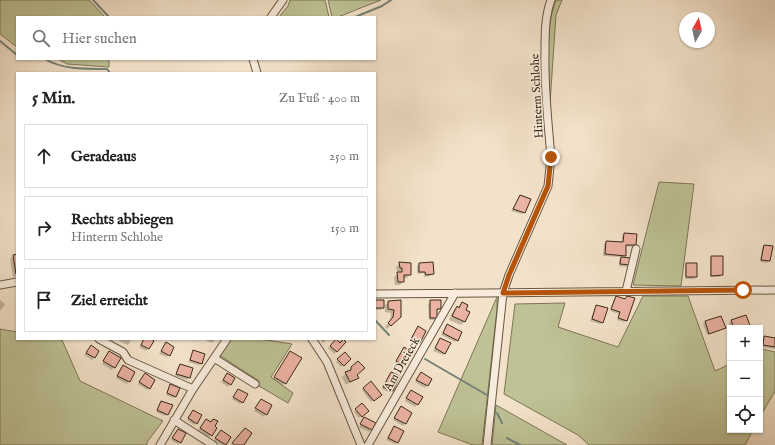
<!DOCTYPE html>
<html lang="de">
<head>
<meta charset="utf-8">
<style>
	:root { --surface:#fff; --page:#f6f6f6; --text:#222; --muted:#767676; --line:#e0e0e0 }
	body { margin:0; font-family:"IM FELL English",serif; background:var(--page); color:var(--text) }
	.controls { position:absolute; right:12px; bottom:12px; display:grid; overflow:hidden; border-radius:0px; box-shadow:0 1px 3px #0004 }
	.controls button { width:36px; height:36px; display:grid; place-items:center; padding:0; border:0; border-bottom:1px solid var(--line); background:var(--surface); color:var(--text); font:20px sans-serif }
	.compass { position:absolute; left:679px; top:12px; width:36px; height:36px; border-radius:50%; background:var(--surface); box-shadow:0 1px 3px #0004; rotate:8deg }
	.stop { position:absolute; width:12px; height:12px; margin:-9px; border:3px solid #b45309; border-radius:50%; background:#fff }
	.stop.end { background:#b45309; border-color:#fff; box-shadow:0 1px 4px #0008 }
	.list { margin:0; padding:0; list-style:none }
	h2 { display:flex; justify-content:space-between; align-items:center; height:52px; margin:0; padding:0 16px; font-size:17px }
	h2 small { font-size:13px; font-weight:400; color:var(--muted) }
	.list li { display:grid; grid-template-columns:26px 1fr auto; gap:12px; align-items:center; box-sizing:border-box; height:64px; margin:0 8px 8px; padding:0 8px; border:1px solid var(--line); border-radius:0px }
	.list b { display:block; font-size:15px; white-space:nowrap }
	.list p { margin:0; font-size:13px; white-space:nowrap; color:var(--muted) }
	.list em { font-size:13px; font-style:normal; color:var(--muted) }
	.icon { flex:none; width:22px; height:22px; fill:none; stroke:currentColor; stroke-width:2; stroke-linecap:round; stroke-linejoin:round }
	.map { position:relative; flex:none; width:775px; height:445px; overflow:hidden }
	.search { position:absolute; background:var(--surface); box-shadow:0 1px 3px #0004; left:16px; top:16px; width:360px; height:44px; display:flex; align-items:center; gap:10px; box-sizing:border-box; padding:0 14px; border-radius:0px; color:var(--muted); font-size:15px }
	.panel { position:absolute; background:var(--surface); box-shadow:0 1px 3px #0004; left:16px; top:72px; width:360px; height:268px; border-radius:0px }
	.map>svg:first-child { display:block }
	.green { fill:#bec295; stroke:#7c7656 }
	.shadow { fill:#0003 }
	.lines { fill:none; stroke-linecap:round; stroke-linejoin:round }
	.stream { stroke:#758278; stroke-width:2 }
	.building { fill:#ebb3a3; stroke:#3b2916 }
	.street-casing { stroke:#695743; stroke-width:9 }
	.street { stroke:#f7ecdd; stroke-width:7 }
	.route { stroke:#b45309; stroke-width:5 }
	.labels { text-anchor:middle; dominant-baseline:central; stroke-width:3; stroke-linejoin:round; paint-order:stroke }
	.street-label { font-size:12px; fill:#3b2916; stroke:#f7ecdd }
</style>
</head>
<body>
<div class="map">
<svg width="775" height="445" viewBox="0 0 775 445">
	<rect width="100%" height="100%" fill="#f3e2ca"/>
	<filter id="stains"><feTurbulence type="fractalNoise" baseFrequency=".005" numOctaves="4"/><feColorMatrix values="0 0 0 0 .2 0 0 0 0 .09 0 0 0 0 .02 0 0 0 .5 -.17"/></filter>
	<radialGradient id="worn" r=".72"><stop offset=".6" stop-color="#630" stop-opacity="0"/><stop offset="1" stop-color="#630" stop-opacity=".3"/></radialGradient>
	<path class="green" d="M 0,0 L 89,0 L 105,17 L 17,17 L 17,47 L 0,34 Z
		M 290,0 L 325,0 L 329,17 L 279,17 L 288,6 Z
		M 328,0 L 381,0 L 338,17 L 332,17 Z
		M 556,0 L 562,0 L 556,15 L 550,103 C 549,69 544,32 556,0 Z
		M 58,59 L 109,59 L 109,67 L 67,64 Z
		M 659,182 L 694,184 L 681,286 L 633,285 Z
		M 643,296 L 688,296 L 715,371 L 730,364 L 730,430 L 753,430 L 745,445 L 589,445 L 578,435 L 504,394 L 515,304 L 565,303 L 558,327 L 618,347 Z
		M 497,297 L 497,309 L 482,445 L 473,445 L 438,432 Z
		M 0,329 L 17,332 L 17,339 L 55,339 L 62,340 L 80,381 L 163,421 L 147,442 L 147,445 L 0,445 Z
		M 230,339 L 260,339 L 292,344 L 271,377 L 293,393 L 288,403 L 259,386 L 259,381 L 219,355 Z
		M 762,349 L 775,352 L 775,391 L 760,417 L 760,350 Z
		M 496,405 L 567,445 L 492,445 Z"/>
	<path class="shadow" d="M 520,196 L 524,212 L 522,214 L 511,211 Z
		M 625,234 L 635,245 L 633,247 L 625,246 L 625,255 L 622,258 L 630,264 L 628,267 L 619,266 L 619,260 L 622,257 L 603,256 L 604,244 L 606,242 L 622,243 L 622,236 Z
		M 764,246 L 769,261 L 767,263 L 760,262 L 762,248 Z
		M 17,255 L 17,276 L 13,277 L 10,259 L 13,256 Z
		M 712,257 L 722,275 L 720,277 L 710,277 L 710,259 Z
		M 400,263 L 410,274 L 407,278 L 403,278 L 403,281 L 400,285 L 395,285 L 394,277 L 399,273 L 399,271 L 397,271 L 396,267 Z
		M 419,264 L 433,274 L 430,276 L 424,277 L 424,273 L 417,274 L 417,266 Z
		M 687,264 L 696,276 L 694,279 L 685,279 L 685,266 Z
		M 616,297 L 624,300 L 627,297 L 626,320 L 624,322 L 617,320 L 619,314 L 610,311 L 614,299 Z
		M 0,300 L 5,304 L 1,310 L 0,310 Z
		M 375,301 L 383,308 L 381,310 L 375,310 Z
		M 431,301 L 440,308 L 436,311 L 436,318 L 434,320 L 429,320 L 428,304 Z
		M 389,302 L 400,316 L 387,329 L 385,327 L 390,321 L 391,313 L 385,312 L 385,305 Z
		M 462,303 L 464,311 L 464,322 L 461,325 L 449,320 L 453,311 Z
		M 597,306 L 602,322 L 600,324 L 590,321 L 595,308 Z
		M 721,317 L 725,327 L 722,329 L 707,335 L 703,324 L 705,322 Z
		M 731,321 L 750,328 L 731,328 L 729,323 Z
		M 446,327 L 457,340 L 455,342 L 441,335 Z
		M 416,330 L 425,331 L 417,345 L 410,341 Z
		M 765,337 L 775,339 L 775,349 L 761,347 L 762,339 Z
		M 120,339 L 132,339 L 128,345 L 119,341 Z
		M 144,339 L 149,339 L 153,341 L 146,351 L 139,347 Z
		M 205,339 L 215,339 L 212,343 L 205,340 Z
		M 322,339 L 327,339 L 323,343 L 321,340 Z
		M 440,339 L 445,353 L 443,355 L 433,351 Z
		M 336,341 L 340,344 L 345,343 L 334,354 L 328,348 Z
		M 166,344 L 169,355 L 167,357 L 159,354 Z
		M 91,346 L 98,351 L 92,360 L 84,355 Z
		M 194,351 L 201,363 L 199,365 L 188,362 Z
		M 402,351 L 404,365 L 402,367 L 395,363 Z
		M 730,351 L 730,359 L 729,360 L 726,354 Z
		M 345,353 L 350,359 L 341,367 L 336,362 Z
		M 107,354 L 120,358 L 112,370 L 102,364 Z
		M 288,355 L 285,383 L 283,385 L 273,379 Z
		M 358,362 L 356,375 L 358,377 L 346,385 L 342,377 Z
		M 180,365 L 189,378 L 187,380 L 175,376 L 178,367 Z
		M 123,366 L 134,372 L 127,384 L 116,378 Z
		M 391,373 L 399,377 L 390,393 L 382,389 Z
		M 421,373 L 431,379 L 425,388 L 415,382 Z
		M 143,376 L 149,388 L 147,390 L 138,384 Z
		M 226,376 L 234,378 L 228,387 L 221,382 Z
		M 171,385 L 175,396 L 173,398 L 166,395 Z
		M 364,388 L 378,397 L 371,402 L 362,390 Z
		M 237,392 L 242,402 L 240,404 L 232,399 Z
		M 409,393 L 417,404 L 415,407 L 405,401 Z
		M 261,400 L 271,406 L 264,417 L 254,411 Z
		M 160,404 L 167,414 L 165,416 L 156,412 Z
		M 362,405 L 367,411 L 359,418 L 354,412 Z
		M 401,407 L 405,424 L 403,426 L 393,420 Z
		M 193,411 L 196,423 L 194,425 L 187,420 Z
		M 364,418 L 371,430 L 369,432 L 359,427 Z
		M 206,420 L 211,435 L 209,437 L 198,430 Z
		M 394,427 L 397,442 L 395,444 L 386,440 Z
		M 178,430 L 180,442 L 178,444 L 171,440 Z
		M 219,434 L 225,444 L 224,445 L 221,445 L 214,441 Z"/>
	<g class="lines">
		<path class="stream" d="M 93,0 L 109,17
			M 355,17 L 382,6 L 391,0
			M 0,41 L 17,55
			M 45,59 C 63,70 87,69 107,69 L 110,73
			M 375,320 L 389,335
			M 425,359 L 487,395
			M 497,413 L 502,423
			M 507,438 L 520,445"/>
	</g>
	<path class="building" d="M 520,195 L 531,199 L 525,213 L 513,209 Z
		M 624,233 L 637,234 L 636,245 L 626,245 L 626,256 L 605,254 L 606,241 L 623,242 Z
		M 764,245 L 773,246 L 770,261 L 761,260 Z
		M 17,254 L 17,274 L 16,274 L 13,255 Z
		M 711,256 L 723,256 L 723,275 L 711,276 Z
		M 621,257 L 631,258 L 631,265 L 620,264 Z
		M 399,262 L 411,263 L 411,275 L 404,275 L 404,282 L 398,282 L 397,272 L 402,272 L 402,268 L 400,268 Z
		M 433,262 L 434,274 L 426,275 L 425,272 L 419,272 L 419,263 Z
		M 686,263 L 697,263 L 697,277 L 686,277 Z
		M 616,296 L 625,299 L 627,296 L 635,298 L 627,321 L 618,318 L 620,312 L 611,309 Z
		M 375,300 L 384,300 L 384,308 L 375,308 Z
		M 401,300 L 401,317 L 391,326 L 388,323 L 393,317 L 394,310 L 388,309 L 388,301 Z
		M 430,300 L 441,300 L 441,309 L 437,309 L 437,318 L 430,318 Z
		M 462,302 L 468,305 L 466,310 L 470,312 L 465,322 L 452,316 L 457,306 L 459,308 Z
		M 596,305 L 608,308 L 603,323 L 592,319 Z
		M 746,315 L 751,328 L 734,328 L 731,320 Z
		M 721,316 L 726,328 L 709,334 L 705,321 Z
		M 447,324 L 462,332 L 458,341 L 443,333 Z
		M 418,326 L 426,331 L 420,343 L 411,339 Z
		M 764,336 L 775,338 L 775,347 L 763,345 Z
		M 440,338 L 451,343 L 445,354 L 435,348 Z
		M 144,339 L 151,339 L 154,341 L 149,349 L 141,345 Z
		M 336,339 L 340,343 L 343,339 L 346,342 L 337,352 L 330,346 Z
		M 166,342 L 174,347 L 170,356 L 161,351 Z
		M 91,345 L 99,351 L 95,358 L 86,353 Z
		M 404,347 L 413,353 L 405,366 L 396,361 Z
		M 193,350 L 205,354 L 202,364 L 190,360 Z
		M 109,351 L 121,358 L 115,368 L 103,361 Z
		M 290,351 L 302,358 L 286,384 L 274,377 Z
		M 345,352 L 351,359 L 344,366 L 337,359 Z
		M 358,361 L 365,368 L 357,375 L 359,378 L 350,382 L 345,372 L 351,370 L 351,367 Z
		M 180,364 L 193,368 L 190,378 L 176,374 Z
		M 123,365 L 135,372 L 130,382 L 117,376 Z
		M 391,372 L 400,376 L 393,391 L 383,387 Z
		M 421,372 L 432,379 L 428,386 L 416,380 Z
		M 145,373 L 155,380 L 150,389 L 139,382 Z
		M 227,373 L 235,378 L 231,385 L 223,380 Z
		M 371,381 L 382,395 L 374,401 L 363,388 Z
		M 170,384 L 180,388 L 176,397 L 167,393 Z
		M 238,389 L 248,394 L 243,403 L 233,397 Z
		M 411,390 L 423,397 L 418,405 L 406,398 Z
		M 261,399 L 272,405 L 267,415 L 255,408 Z
		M 161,401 L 173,405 L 168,415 L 157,410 Z
		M 362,403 L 369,411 L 362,417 L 355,409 Z
		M 401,406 L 412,413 L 406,424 L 394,418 Z
		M 193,410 L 202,415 L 197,424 L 188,418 Z
		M 364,417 L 376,423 L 372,430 L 360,424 Z
		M 206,419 L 211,422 L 213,419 L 218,421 L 215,426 L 217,428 L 212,436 L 200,428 Z
		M 394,426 L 404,431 L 398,443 L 388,438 Z
		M 245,428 L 252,433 L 244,445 L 235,445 L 232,443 Z
		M 178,429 L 186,433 L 181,443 L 172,438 Z
		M 221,430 L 231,437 L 226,445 L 215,438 Z"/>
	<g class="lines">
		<g class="street-casing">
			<path id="street" d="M 271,17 L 283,0
				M 253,59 L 257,73
				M 0,285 L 17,282
				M 626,291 L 636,249
				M 375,294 L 775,290
				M 99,339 L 123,352 L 128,360 L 193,389
				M 312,339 L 327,362 L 361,445
				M 214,358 L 255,384
				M 174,420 L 213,445
				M 160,445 L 193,389 L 227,339
				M 368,445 L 455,293
				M 487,445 L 503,293 L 509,275 L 548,186 L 551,157 C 548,122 544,87 545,52 C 545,34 545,16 551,0"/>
		</g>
		<use href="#street" class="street"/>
	</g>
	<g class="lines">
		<path class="route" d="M 551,157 L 548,186 L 509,275 L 503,293 L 743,290"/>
	</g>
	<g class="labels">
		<g class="street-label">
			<text transform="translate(537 96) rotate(-93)">Hinterm Schlohe</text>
			<text transform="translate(402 364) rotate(-60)">Am Dreieck</text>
		</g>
	</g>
	<rect width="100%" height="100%" filter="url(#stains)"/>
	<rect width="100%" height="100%" fill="url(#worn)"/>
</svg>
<div class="controls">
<button>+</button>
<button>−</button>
<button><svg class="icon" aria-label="locate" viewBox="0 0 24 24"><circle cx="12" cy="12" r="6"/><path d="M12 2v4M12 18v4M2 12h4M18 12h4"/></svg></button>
</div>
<svg class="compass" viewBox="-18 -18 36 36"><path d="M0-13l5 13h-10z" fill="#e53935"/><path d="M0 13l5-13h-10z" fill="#767676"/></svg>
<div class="stop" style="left:743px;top:290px"></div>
<div class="stop end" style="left:551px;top:157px"></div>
<div class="search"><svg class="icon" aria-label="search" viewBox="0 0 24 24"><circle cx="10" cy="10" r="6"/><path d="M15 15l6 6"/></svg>Hier suchen</div>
<section class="panel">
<h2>5 Min.<small>Zu Fuß · 400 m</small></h2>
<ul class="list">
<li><svg class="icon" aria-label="ahead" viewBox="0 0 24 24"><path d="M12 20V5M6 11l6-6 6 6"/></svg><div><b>Geradeaus</b></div><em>250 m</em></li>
<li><svg class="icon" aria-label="right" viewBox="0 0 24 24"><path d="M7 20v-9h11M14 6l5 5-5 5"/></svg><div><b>Rechts abbiegen</b><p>Hinterm Schlohe</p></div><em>150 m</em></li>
<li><svg class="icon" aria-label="arrive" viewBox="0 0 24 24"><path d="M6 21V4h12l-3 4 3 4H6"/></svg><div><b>Ziel erreicht</b></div></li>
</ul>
</section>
</div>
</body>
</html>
